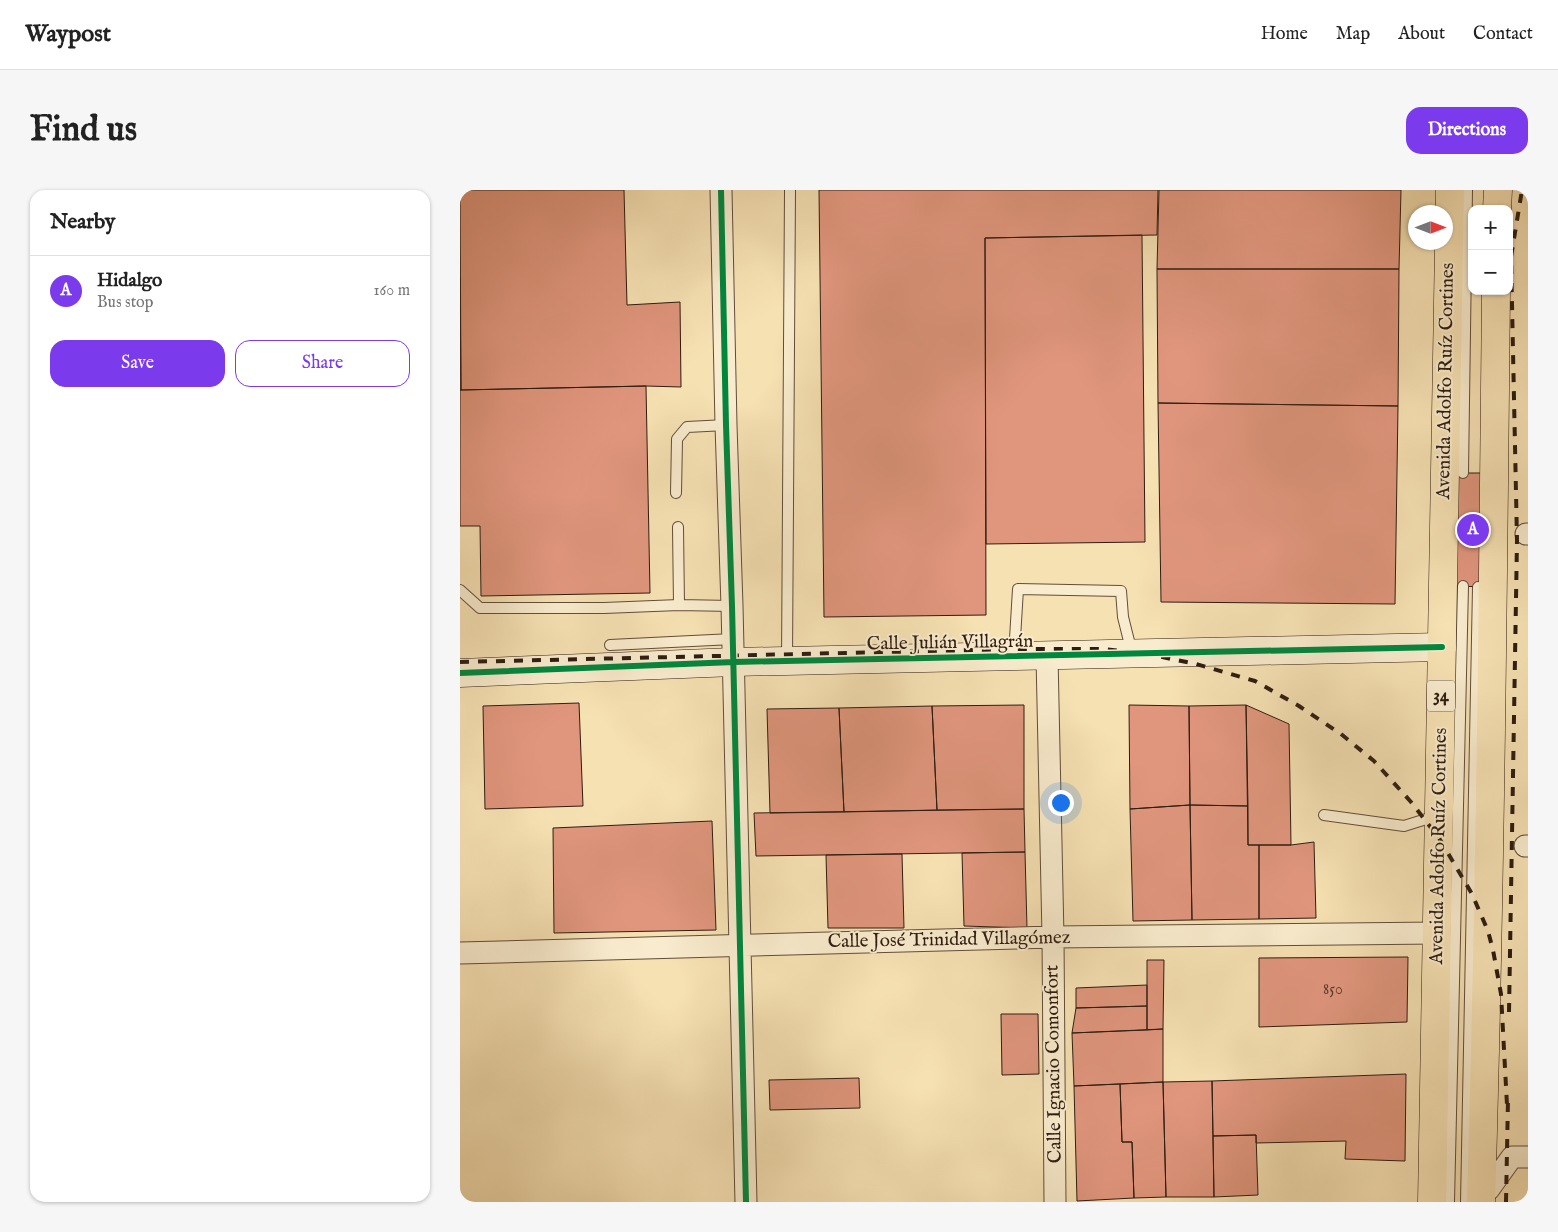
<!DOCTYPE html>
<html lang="en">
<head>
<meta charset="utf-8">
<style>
	:root { --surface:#fff; --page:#f6f6f6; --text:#222; --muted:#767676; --line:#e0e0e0; --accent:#7c3aed }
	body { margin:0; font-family:"IM FELL English",serif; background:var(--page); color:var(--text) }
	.controls { position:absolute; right:15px; top:15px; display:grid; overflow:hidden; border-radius:10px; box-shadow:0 1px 4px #0004 }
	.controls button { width:45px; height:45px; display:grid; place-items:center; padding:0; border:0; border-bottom:1px solid var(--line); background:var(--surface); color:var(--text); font:25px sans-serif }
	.compass { position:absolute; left:948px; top:15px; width:45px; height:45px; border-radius:50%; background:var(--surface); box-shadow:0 1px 4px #0004; rotate:90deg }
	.you { position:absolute; left:600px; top:612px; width:18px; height:18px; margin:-12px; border:4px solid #fff; border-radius:50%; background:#1a73e8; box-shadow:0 0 0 8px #1a73e833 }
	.badge { display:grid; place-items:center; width:32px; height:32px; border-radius:50%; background:var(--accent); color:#fff; font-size:16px; font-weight:700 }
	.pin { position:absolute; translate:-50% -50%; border:2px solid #fff; box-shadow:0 1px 5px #0006 }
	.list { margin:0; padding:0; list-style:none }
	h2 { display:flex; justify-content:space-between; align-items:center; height:65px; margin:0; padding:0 20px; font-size:21px }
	h2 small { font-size:16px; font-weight:400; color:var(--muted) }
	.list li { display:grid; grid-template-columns:32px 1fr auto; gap:15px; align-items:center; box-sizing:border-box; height:70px; padding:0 20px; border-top:1px solid var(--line) }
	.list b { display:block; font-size:19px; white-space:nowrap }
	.list p { margin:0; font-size:16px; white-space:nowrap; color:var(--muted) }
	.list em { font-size:16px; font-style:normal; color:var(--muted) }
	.actions { display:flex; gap:10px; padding:15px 20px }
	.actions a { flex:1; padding:11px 0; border:1px solid var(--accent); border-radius:15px; text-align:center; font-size:18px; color:var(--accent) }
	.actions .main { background:var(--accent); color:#fff }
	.map { position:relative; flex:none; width:1068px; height:1012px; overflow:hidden; border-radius:15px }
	header { display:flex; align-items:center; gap:30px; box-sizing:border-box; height:70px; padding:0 25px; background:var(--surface); border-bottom:1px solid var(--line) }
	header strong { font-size:24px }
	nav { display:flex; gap:28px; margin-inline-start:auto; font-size:18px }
	.intro { display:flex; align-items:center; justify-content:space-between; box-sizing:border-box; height:120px; padding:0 30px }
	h1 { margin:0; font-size:35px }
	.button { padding:12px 22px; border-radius:15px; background:var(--accent); color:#fff; font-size:18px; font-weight:700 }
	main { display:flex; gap:30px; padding:0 30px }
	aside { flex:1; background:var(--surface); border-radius:15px; box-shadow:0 1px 4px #0004 }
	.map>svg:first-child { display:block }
	.building { fill:#e0967d; stroke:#2e1c11 }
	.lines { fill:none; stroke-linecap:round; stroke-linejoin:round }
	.lane-casing { stroke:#604d3a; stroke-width:12 }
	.street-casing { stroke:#604d3a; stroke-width:23 }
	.secondary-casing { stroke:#2e1c11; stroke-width:29 }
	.primary-casing { stroke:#2e1c11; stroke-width:29 }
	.lane { stroke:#f9ecce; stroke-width:10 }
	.street { stroke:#f9ecce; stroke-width:21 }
	.secondary { stroke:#f9ecce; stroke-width:28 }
	.primary { stroke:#f6e1b3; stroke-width:28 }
	.rail { stroke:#2e1c11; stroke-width:4; stroke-dasharray:9 9; stroke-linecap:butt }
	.cycleway-casing { stroke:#f9ecce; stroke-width:9 }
	.cycleway { stroke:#00873e; stroke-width:6 }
	.labels { text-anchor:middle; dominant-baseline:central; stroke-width:4; stroke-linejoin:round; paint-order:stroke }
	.number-label { font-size:16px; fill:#5a3a2c }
	.shield { fill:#f9ecce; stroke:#6b5a4a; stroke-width:1 }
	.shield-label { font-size:18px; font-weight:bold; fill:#2e1c11 }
	.street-label { font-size:19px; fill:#2e1c11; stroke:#f9ecce }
</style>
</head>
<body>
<header>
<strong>Waypost</strong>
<nav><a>Home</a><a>Map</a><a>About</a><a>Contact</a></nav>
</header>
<div class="intro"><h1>Find us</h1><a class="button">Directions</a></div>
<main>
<aside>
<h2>Nearby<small></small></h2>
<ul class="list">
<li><span class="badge">A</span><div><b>Hidalgo</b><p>Bus stop</p></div><em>160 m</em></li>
</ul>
<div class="actions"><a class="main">Save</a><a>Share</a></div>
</aside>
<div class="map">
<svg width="1068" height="1012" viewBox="0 0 1068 1012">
	<rect width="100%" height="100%" fill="#f6e1b3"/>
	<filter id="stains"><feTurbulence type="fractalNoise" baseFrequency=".004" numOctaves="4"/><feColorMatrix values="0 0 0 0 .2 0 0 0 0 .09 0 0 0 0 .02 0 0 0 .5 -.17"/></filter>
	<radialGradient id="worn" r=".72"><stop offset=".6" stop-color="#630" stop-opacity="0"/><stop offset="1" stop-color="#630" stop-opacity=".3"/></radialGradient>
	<path class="building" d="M 0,0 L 164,0 L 167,115 L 220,112 L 221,197 L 186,196 L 1,200 Z
		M 359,0 L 698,0 L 697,45 L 525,48 L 526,425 L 364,427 Z
		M 699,0 L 941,0 L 939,79 L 697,79 Z
		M 682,45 L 685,352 L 526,354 L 525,48 Z
		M 697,79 L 939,79 L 938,216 L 698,213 Z
		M 0,88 L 1,200 L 0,200 Z
		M 186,196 L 190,403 L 21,406 L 20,336 L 0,336 L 0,200 Z
		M 698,213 L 938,216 L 935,414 L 701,412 Z
		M 998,283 L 1029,283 L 1027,397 L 996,396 Z
		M 119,513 L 123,616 L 25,619 L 23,516 Z
		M 564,515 L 564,619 L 477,620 L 472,516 Z
		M 669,515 L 729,516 L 730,615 L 670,619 Z
		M 786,515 L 829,534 L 831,655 L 788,655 Z
		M 786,515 L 788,616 L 730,615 L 729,516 Z
		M 472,516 L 477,620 L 384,622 L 379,518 Z
		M 379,518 L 384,622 L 310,623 L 307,519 Z
		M 730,615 L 788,616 L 788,655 L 799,655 L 799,729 L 732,730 Z
		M 730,615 L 732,730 L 673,731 L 670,619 Z
		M 564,619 L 565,662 L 296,666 L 294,623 Z
		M 252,631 L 256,740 L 94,743 L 93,638 Z
		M 854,652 L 856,728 L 799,729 L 799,655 L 831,655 Z
		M 565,662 L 567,738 L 504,736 L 502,663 Z
		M 442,664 L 444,738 L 368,738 L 366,665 Z
		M 948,767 L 947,832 L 799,837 L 799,768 Z
		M 687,770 L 704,770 L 703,839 L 687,840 Z
		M 687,795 L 687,816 L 616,818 L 616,798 Z
		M 687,816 L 687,840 L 612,843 L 616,818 Z
		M 541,824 L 578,824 L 579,884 L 542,885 Z
		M 703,839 L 703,892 L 614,896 L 612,843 Z
		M 946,884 L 945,971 L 885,969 L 886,951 L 796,953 L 796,945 L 753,946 L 752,891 Z
		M 399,888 L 400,918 L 310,920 L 309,890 Z
		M 752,891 L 754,1007 L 706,1007 L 703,892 Z
		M 703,892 L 706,1007 L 674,1008 L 672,952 L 662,952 L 660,894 Z
		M 660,894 L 662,952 L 672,952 L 674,1008 L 617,1011 L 614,896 Z
		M 796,945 L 798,1005 L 754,1007 L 753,946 Z"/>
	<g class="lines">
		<g class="lane-casing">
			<path id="lane" d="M 1003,283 L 1007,0
				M 216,303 L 217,249 L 227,237 L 266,235
				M 218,337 L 219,415
				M 0,400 L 20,418 L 144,418 L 219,415 L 272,416
				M 150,455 L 273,449
				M 554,465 L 558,399 L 661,401 L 663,427 L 672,463
				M 327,470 L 330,0
				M 864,625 L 944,636 L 976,626
				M 989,1012 L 1003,396
				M 1006,1012 L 1018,397"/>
		</g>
		<g class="street-casing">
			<path id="street" d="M 261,0 L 266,235 L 272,416 L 286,1012
				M 1066,344 L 1068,344
				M 587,466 L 593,747 L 595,1012
				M 1065,656 L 1068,656
				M 0,763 L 593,747 L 977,743
				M 1021,1006 L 1029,999 L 1052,967 L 1068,967"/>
		</g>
		<g class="secondary-casing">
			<path id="secondary" d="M 0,483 L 274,472 L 982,457"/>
		</g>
		<g class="primary-casing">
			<path id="primary" d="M 1037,19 L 1038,0
				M 972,1012 L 990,0
				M 1021,1012 C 1030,709 1033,405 1036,101"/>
		</g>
		<use href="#lane" class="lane"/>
		<use href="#street" class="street"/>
		<use href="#secondary" class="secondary"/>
		<use href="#primary" class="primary"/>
		<path class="rail" d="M 0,472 L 554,459 L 643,459 L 687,464 L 736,474 L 795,491 L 839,516 L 881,544 L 914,571 L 951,612 L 979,648 L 1012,704 L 1028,741 L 1033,760 L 1041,804 L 1047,915
			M 1049,822 L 1057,350 L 1051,67 L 1062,0
			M 1046,1012 L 1048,910"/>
		<g class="cycleway-casing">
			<path id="cycleway" d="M 261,0 L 266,235 L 272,416 L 286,1012
				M 0,483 L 274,472 L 982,457"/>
		</g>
		<use href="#cycleway" class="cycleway"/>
	</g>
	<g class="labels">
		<g class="number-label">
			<text x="873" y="800">850</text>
		</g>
		<rect class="shield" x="967" y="490.5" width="28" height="31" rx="4"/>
		<g class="shield-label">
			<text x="981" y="506">34</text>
		</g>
		<g class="street-label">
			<text transform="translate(986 191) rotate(-89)">Avenida Adolfo Ruíz Cortines</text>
			<text transform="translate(490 453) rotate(-1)">Calle Julián Villagrán</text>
			<text transform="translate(979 656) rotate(-89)">Avenida Adolfo Ruíz Cortines</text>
			<text transform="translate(489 750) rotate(-1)">Calle José Trinidad Villagómez</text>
			<text transform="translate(594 874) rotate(-91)">Calle Ignacio Comonfort</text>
		</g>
	</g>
	<rect width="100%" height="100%" filter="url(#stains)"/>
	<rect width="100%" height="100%" fill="url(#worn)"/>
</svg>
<div class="controls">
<button>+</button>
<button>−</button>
</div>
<svg class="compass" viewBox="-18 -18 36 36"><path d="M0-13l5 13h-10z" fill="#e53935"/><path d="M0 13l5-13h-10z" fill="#767676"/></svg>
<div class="you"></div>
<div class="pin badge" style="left:1013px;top:340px">A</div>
</div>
</main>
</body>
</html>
